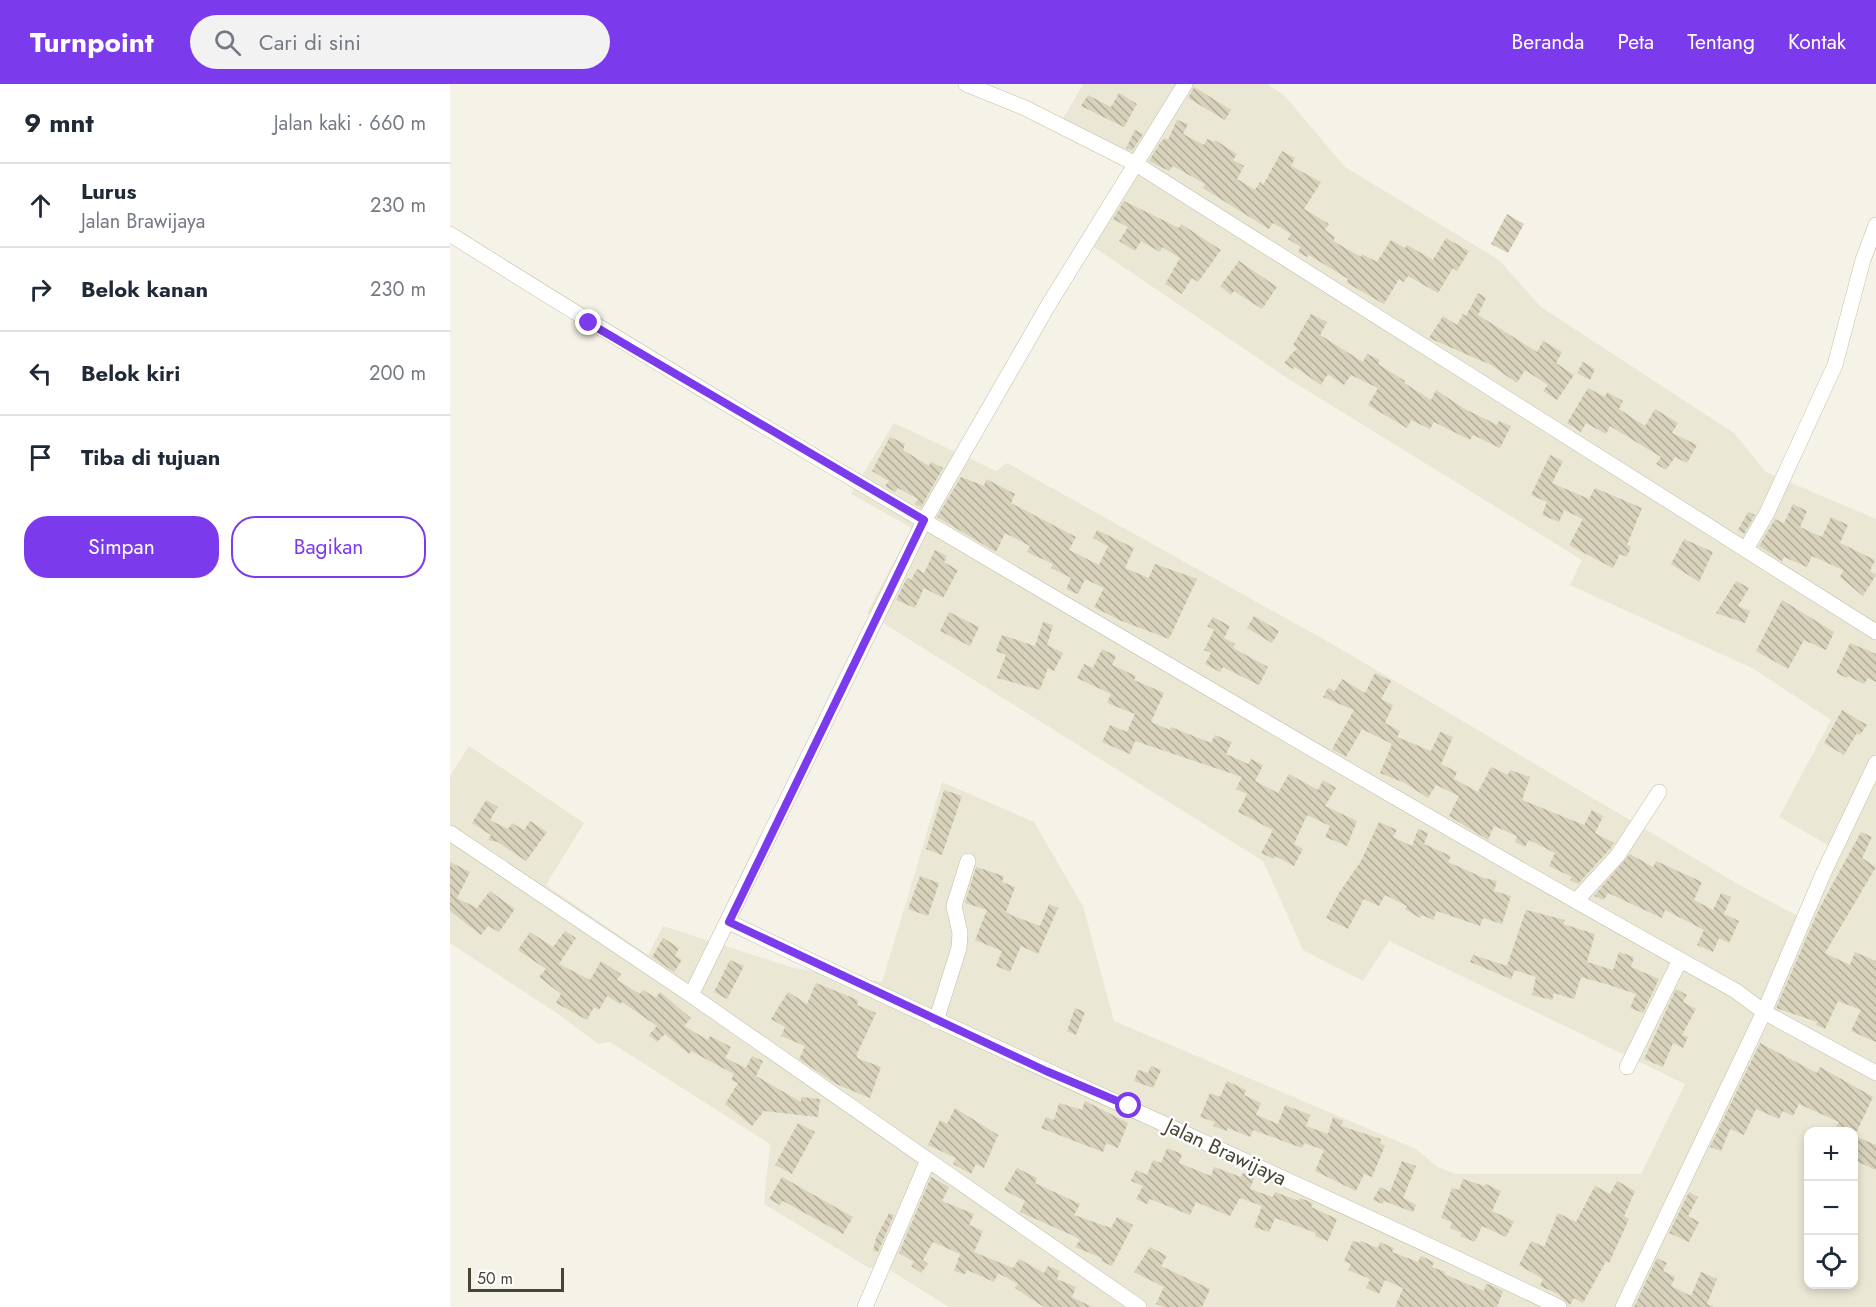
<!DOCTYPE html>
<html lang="id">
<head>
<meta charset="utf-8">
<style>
	:root { --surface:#fff; --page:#f2f2f3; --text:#1f2937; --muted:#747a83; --line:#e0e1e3; --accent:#7c3aed }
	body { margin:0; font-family:Jost,sans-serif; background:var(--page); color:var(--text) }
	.controls { position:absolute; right:18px; bottom:18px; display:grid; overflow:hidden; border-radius:12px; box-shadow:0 3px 9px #0003 }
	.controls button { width:54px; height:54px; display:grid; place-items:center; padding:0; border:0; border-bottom:2px solid var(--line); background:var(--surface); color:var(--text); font:30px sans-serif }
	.scale { position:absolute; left:18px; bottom:15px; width:96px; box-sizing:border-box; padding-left:6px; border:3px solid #494535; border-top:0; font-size:16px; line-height:21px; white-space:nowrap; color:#494535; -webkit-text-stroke:4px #fff; paint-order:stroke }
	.stop { position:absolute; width:18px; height:18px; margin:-14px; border:4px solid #7c3aed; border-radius:50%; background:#fff }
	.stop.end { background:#7c3aed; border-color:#fff; box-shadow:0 2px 6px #0008 }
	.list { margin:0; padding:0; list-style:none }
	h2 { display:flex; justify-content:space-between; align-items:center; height:78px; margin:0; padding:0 24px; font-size:26px }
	h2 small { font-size:20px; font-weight:400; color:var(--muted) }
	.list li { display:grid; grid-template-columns:39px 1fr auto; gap:18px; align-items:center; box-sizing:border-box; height:84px; padding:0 24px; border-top:2px solid var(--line) }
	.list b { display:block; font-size:22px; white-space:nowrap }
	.list p { margin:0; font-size:20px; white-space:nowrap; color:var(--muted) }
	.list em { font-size:20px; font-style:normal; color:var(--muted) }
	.actions { display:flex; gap:12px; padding:18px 24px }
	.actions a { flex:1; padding:14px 0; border:2px solid var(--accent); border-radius:24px; text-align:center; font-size:21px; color:var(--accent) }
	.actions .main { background:var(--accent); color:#fff }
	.icon { flex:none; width:33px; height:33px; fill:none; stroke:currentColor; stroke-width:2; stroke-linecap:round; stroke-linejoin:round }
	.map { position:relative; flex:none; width:1426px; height:1223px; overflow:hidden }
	header { display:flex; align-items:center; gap:36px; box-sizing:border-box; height:84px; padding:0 30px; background:var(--accent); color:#fff }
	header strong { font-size:28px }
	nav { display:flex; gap:33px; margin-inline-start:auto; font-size:21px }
	.search { width:420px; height:54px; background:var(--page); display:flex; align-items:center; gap:15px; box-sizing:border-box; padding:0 21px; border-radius:33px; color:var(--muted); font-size:22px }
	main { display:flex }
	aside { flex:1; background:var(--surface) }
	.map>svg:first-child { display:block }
	.residential { fill:#eae7d4; fill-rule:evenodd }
	.building { fill:url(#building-back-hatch) }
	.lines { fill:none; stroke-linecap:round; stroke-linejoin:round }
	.minor-casing { stroke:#c2bda8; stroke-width:16 }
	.minor { stroke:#fff; stroke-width:15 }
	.route { stroke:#7c3aed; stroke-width:8 }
	.labels { text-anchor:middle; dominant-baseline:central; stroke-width:4.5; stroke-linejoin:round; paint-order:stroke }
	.street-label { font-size:21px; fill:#494535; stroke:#fff }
</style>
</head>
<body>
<header>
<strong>Turnpoint</strong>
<div class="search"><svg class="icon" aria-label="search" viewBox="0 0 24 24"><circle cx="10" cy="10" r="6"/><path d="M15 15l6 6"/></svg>Cari di sini</div>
<nav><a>Beranda</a><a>Peta</a><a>Tentang</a><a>Kontak</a></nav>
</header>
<main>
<aside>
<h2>9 mnt<small>Jalan kaki · 660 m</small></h2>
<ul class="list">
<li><svg class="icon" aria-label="ahead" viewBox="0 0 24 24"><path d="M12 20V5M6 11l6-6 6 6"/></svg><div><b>Lurus</b><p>Jalan Brawijaya</p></div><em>230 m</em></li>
<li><svg class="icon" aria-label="right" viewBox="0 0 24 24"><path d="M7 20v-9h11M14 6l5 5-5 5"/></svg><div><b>Belok kanan</b></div><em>230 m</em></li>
<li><svg class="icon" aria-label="left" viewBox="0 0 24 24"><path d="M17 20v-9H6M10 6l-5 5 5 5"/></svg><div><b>Belok kiri</b></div><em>200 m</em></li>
<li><svg class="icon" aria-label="arrive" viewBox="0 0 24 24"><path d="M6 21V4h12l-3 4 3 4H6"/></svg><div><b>Tiba di tujuan</b></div></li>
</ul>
<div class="actions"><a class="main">Simpan</a><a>Bagikan</a></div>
</aside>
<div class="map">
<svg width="1426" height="1223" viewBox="0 0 1426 1223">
	<defs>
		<pattern id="building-back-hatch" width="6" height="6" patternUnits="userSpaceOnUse" patternTransform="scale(1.5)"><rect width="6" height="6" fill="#d8d2bb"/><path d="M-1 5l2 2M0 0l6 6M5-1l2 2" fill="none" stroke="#b1ac99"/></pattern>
	</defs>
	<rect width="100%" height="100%" fill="#f5f3e7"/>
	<path class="residential" d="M 633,0 L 817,0 L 834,11 L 895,83 L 1049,176 L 1091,223 L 1284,349 L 1316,388 L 1426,435 L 1426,1223 L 499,1223 L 438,1185 L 419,1184 L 314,1120 L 320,1060 L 160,958 L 148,960 L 108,930 L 0,859 L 0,692 L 19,662 L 134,739 L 96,801 L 198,871 L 213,842 L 344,884 L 432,898 L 492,698 L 584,738 L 633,822 L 664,937 L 966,1065 L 988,1083 L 1005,1090 L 1191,1090 L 1235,1000 L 939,857 L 913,897 L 853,866 L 813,777 L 417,529 L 462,444 L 401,410 L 444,339 L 546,387 L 557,379 L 884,561 L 1293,803 L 1348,832 L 1383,764 L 1329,733 L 1381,636 L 1304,585 L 1120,501 L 1132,476 L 837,294 L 635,157 L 684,78 L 610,40 ZM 1358,1048 L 1404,1048 L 1404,1200 L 1358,1200 Z"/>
	<path class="building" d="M 744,3 L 781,26 L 775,36 L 738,14 Z
		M 669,9 L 687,20 L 674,43 L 631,22 L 638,11 L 661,23 Z
		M 727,36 L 738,40 L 733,50 L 754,61 L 757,55 L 764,58 L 765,56 L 787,70 L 783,76 L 794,82 L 787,95 L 805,106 L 810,98 L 813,101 L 832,67 L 845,74 L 841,82 L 871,98 L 854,125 L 879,140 L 875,146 L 885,153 L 883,157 L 911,173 L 912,170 L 927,178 L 941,156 L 955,164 L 957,161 L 983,176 L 996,154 L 1019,167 L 1007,187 L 1003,184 L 988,209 L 958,192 L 954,198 L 949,195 L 934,220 L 897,199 L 898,195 L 859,171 L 857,173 L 848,168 L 851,163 L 838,155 L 841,150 L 823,139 L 819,145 L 753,104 L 755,100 L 723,82 L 719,87 L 699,77 L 710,59 L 715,54 L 718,56 Z
		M 685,46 L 693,50 L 682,67 L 676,64 Z
		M 674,117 L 729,144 L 731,140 L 771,166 L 748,198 L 742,194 L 732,210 L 715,200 L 730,174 L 712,163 L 710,168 L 691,157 L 685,167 L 669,157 L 678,143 L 663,135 Z
		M 1057,130 L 1074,140 L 1058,169 L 1041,160 Z
		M 789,177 L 827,203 L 812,225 L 784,207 L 781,211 L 770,202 Z
		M 1028,209 L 1036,214 L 1028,231 L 1087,268 L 1093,257 L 1112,268 L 1106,279 L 1124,291 L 1107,316 L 1093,307 L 1098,301 L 1075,286 L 1067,299 L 1041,281 L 979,254 L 993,232 L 1007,241 L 1013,230 L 1016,232 Z
		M 861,230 L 877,238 L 870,251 L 913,278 L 917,270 L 930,276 L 928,280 L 955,297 L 954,299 L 981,316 L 986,306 L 1013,324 L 1047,341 L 1049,337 L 1061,342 L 1050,364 L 1023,351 L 1020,356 L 984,338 L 980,345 L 961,336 L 957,344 L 918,321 L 928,304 L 901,291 L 894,301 L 878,290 L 871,301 L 845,283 L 843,285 L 834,279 L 847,264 L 843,261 Z
		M 1133,278 L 1145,285 L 1140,296 L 1127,289 Z
		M 1138,304 L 1155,313 L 1157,308 L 1173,317 L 1169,325 L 1195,342 L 1205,325 L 1228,339 L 1222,349 L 1247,361 L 1237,379 L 1225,373 L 1216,386 L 1206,380 L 1211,373 L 1160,342 L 1156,350 L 1136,339 L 1131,348 L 1117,339 Z
		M 440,353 L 455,360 L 453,366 L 479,382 L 481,378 L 493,384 L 471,423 L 465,420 L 468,415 L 448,404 L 445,408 L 435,402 L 439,397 L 422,387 Z
		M 1100,371 L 1113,377 L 1102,399 L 1139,415 L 1145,404 L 1192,424 L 1177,461 L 1181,462 L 1177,473 L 1170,470 L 1163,484 L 1119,461 L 1133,435 L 1114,426 L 1109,438 L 1092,431 L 1097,418 L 1081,411 Z
		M 511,393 L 534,402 L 536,395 L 565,410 L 561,419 L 626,453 L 619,466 L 649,481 L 658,462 L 643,454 L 647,446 L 684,464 L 675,484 L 699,494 L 705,480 L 747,495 L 719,555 L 669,536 L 644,523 L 654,504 L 635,495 L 628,510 L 616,505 L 621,494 L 601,484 L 603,480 L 577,468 L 580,462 L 555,449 L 546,468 L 487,433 Z
		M 1343,420 L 1357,427 L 1350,443 L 1372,453 L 1381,433 L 1398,441 L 1390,459 L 1425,476 L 1420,487 L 1426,491 L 1413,512 L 1390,493 L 1393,486 L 1362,472 L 1357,483 L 1334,473 L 1332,477 L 1309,462 L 1325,435 L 1334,439 Z
		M 1298,428 L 1305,431 L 1294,450 L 1288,446 Z
		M 1234,455 L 1263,468 L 1249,498 L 1221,480 Z
		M 485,466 L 497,472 L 494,478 L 508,486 L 493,514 L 474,504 L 465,524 L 446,516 L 457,494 L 461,496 L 467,485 L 474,489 Z
		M 1286,497 L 1299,504 L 1288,522 L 1300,527 L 1295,539 L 1266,529 Z
		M 1332,516 L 1384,548 L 1376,566 L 1354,556 L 1338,585 L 1306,567 Z
		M 499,528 L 529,543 L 520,562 L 490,547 Z
		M 804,532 L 829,547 L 822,559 L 797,544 Z
		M 763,533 L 780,542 L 774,554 L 785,560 L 783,564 L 818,583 L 809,601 L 773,583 L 770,588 L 755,580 L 761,569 L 754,566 L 764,546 L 757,542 Z
		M 593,538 L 603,541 L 597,561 L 613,569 L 604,587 L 598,584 L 590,606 L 547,594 L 556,571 L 546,567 L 552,551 L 585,562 Z
		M 1400,559 L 1426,570 L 1426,598 L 1418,594 L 1414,600 L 1398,592 L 1397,594 L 1386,589 Z
		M 652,565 L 666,572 L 662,581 L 686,592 L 684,596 L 714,609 L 701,638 L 720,646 L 721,643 L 761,659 L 765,651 L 782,658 L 776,670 L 798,680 L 801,675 L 813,681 L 805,697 L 828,709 L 839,690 L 868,706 L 873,696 L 886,704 L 875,722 L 907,737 L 897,762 L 875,753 L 880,742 L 857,731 L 844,760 L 853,765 L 844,782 L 825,772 L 824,775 L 811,769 L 823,746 L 788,728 L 797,710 L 786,705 L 792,693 L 685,657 L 680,670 L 652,658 L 660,641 L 677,648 L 685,630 L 657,619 L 661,610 L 627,594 L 634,580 L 643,584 Z
		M 925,589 L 941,597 L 931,615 L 943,621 L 935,639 L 950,647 L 947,653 L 981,667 L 990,648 L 1003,653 L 991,680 L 1007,688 L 1004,695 L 1028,708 L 1041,683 L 1058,691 L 1060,686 L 1080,693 L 1072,716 L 1134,741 L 1142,726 L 1153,732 L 1145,749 L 1164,759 L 1160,765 L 1128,800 L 1120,796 L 1122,793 L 1099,782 L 1105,769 L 1079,756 L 1075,763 L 1065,758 L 1067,752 L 1044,742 L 1038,756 L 999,732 L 1009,712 L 986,701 L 978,714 L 955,699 L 930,689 L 942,660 L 912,645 L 896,673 L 882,665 L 904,626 L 873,613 L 878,604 L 885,607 L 892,595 L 915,609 Z
		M 1392,626 L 1417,641 L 1410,651 L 1407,649 L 1394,671 L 1374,659 Z
		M 494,706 L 512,712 L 492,771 L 476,765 Z
		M 36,716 L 48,723 L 40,736 L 58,745 L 62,739 L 74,746 L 80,737 L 97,748 L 76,777 L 48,758 L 38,756 L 41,751 L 22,739 Z
		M 929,738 L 947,746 L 943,753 L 962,762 L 968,745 L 978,749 L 974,760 L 1001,772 L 998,778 L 1034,794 L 1047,797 L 1044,807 L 1061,812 L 1052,840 L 1033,834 L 1030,842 L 987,827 L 983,836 L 972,831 L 970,834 L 955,825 L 957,822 L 935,811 L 929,822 L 914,815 L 898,845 L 876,834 L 889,809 L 911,777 Z
		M 1411,748 L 1422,753 L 1412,774 L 1426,783 L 1375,869 L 1400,881 L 1405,868 L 1426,877 L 1426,958 L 1401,947 L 1411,926 L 1388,917 L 1375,945 L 1366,941 L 1367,938 L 1326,924 L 1369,825 Z
		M 1180,770 L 1203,783 L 1206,777 L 1252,798 L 1244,816 L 1263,826 L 1271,809 L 1281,813 L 1274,830 L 1289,837 L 1279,859 L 1269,854 L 1263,868 L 1247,861 L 1254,846 L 1215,826 L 1212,834 L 1158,809 L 1154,816 L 1144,812 Z
		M 0,778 L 20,788 L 7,814 L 27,824 L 40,807 L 65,825 L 49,848 L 38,842 L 31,851 L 0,827 Z
		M 526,783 L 554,792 L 552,798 L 565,803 L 556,828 L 561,831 L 590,842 L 599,820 L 608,824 L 588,870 L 571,862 L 560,888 L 546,882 L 552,867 L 525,856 L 537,826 L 515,819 Z
		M 470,792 L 489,799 L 478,832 L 458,825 Z
		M 1076,826 L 1115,836 L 1113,840 L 1145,850 L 1137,878 L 1163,886 L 1169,868 L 1184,873 L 1181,883 L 1209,895 L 1193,929 L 1180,924 L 1186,910 L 1156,900 L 1131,893 L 1124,915 L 1104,909 L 1102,916 L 1082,911 L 1086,893 L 1065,886 L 1061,895 L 1020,878 L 1023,871 L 1057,882 Z
		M 115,847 L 126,854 L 109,880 L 140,896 L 151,877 L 171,890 L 167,896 L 190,910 L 193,906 L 206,914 L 210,908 L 241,934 L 234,942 L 258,956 L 260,952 L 281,963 L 275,974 L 296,984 L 302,972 L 313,977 L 306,992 L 351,1018 L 351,1013 L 370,1015 L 368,1033 L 314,1027 L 302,1042 L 275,1020 L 288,999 L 281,996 L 284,990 L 241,967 L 239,970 L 215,950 L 207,958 L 199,951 L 207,942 L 172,918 L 170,920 L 157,912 L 149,926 L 144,923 L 137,936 L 106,919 L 111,910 L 89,893 L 96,885 L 68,866 L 80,848 L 103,863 Z
		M 213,854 L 229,864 L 225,872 L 232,876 L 224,888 L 202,873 Z
		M 280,876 L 294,882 L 277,915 L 264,908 Z
		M 366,899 L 408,916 L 407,921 L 426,929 L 407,970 L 407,974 L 431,983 L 420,1014 L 386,1000 L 349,975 L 355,962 L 331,952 L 335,943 L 321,935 L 338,908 L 357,920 Z
		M 1226,905 L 1237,911 L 1233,918 L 1246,925 L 1232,951 L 1238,953 L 1233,964 L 1223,959 L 1213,983 L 1194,975 Z
		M 625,924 L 635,928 L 626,951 L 617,947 Z
		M 1310,959 L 1367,989 L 1370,983 L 1423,1013 L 1407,1047 L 1395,1047 L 1386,1043 L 1389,1038 L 1349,1020 L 1343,1032 L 1333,1027 L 1329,1035 L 1306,1025 L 1294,1051 L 1280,1045 L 1271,1067 L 1260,1063 Z
		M 701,982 L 711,986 L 703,1004 L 684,997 L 688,986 L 698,989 Z
		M 777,997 L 796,1006 L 794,1011 L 811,1019 L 806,1031 L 828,1040 L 835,1021 L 860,1031 L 856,1042 L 878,1050 L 883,1033 L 893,1037 L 891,1042 L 931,1055 L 930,1059 L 935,1062 L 922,1093 L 914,1090 L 906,1107 L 865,1087 L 874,1066 L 854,1059 L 852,1064 L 803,1046 L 800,1053 L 778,1044 L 777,1047 L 763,1042 L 765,1038 L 750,1033 L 760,1009 L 770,1013 Z
		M 635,1017 L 678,1039 L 668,1064 L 656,1059 L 653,1068 L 591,1044 L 596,1033 L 604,1036 L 609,1019 L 632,1026 Z
		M 505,1024 L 548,1051 L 534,1084 L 526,1080 L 521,1090 L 503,1080 L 506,1074 L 478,1061 L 490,1036 L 497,1040 Z
		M 348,1039 L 365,1048 L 342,1090 L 325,1081 Z
		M 1407,1053 L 1426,1061 L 1426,1086 L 1404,1076 L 1404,1061 Z
		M 717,1064 L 732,1070 L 729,1079 L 761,1092 L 764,1083 L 791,1093 L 793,1089 L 804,1094 L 800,1105 L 823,1113 L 825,1108 L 849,1117 L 850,1114 L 863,1119 L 861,1123 L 887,1135 L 878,1157 L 865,1152 L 866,1149 L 825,1134 L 819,1148 L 804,1143 L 812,1122 L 790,1114 L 780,1132 L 746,1118 L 740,1131 L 700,1115 L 697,1120 L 686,1115 L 693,1102 L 681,1097 L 686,1086 L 697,1091 L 703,1076 L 711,1079 Z
		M 952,1077 L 966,1082 L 953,1114 L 966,1121 L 963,1128 L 934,1117 L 933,1120 L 923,1116 L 930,1103 L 940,1108 Z
		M 567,1084 L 587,1094 L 585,1099 L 630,1120 L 624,1131 L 661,1144 L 667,1133 L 683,1141 L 662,1182 L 651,1177 L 652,1174 L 625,1163 L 630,1156 L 626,1153 L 570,1128 L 575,1117 L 554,1106 Z
		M 332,1093 L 403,1133 L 393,1150 L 333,1117 L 330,1121 L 319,1115 Z
		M 481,1093 L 499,1103 L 492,1117 L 524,1130 L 519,1141 L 533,1147 L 524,1168 L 563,1184 L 569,1175 L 594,1189 L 598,1182 L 610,1187 L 607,1195 L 626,1203 L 622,1213 L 642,1223 L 594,1223 L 565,1204 L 568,1200 L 548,1189 L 544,1198 L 517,1186 L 515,1190 L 504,1187 L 510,1170 L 483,1158 L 473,1176 L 478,1180 L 471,1189 L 461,1182 L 464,1178 L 449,1169 Z
		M 1013,1095 L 1034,1102 L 1036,1100 L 1051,1107 L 1042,1127 L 1064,1137 L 1056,1153 L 1032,1142 L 1025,1158 L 1010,1152 L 1012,1149 L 1000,1144 L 1002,1138 L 991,1134 L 1002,1104 L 1009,1106 Z
		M 1167,1097 L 1185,1107 L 1174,1132 L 1179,1135 L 1159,1179 L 1156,1177 L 1133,1219 L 1124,1214 L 1120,1221 L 1108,1210 L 1090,1202 L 1093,1195 L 1069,1181 L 1081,1157 L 1094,1163 L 1108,1129 L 1126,1138 L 1145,1102 L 1160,1110 Z
		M 1239,1108 L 1248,1113 L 1238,1132 L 1249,1138 L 1239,1158 L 1219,1149 Z
		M 439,1129 L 444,1131 L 428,1168 L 423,1167 L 426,1154 Z
		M 903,1157 L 910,1159 L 911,1157 L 928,1164 L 930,1158 L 944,1164 L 942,1168 L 968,1178 L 971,1172 L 984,1178 L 982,1183 L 995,1188 L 994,1190 L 1034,1207 L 1036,1200 L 1038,1200 L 1053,1207 L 1047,1223 L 945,1223 L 953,1204 L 935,1196 L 929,1210 L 916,1204 L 920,1195 L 898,1186 L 901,1180 L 894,1177 Z
		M 700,1163 L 717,1172 L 711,1182 L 760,1205 L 752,1223 L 714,1223 L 706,1220 L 714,1203 L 684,1188 Z
		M 1207,1174 L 1217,1179 L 1213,1187 L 1225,1193 L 1221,1202 L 1241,1212 L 1251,1188 L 1267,1195 L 1257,1220 L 1264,1223 L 1184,1223 Z"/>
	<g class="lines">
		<g class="minor-casing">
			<path id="minor" d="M 516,0 L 575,24 L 686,80 L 1426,548
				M 0,150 C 184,267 371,376 559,487 C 800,629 1041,771 1286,907 L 1314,928 L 1426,989
				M 1296,465 L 1317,429 L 1385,281 L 1413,176 L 1426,141
				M 0,749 L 241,911 L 689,1223
				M 1126,817 L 1168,771 L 1209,708
				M 279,838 C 554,971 834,1091 1109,1223
				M 241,911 L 474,437 L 599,220 L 735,0
				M 486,937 L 509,864 L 510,849 L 504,822 L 518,777
				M 1177,983 L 1230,876
				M 415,1223 L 478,1076
				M 1173,1223 L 1314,928 L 1373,790 L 1426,679"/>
		</g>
		<use href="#minor" class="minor"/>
	</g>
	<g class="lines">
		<path class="route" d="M 139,239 L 474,436 L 279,838 L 596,987 L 679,1022"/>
	</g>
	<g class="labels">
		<g class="street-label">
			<text transform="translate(776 1068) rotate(25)">Jalan Brawijaya</text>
		</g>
	</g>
</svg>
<div class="controls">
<button>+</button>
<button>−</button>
<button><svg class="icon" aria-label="locate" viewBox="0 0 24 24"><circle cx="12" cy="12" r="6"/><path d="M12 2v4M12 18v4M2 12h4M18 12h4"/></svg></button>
</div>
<div class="scale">50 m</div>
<div class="stop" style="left:679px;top:1022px"></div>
<div class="stop end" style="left:139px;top:239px"></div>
</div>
</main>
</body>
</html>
